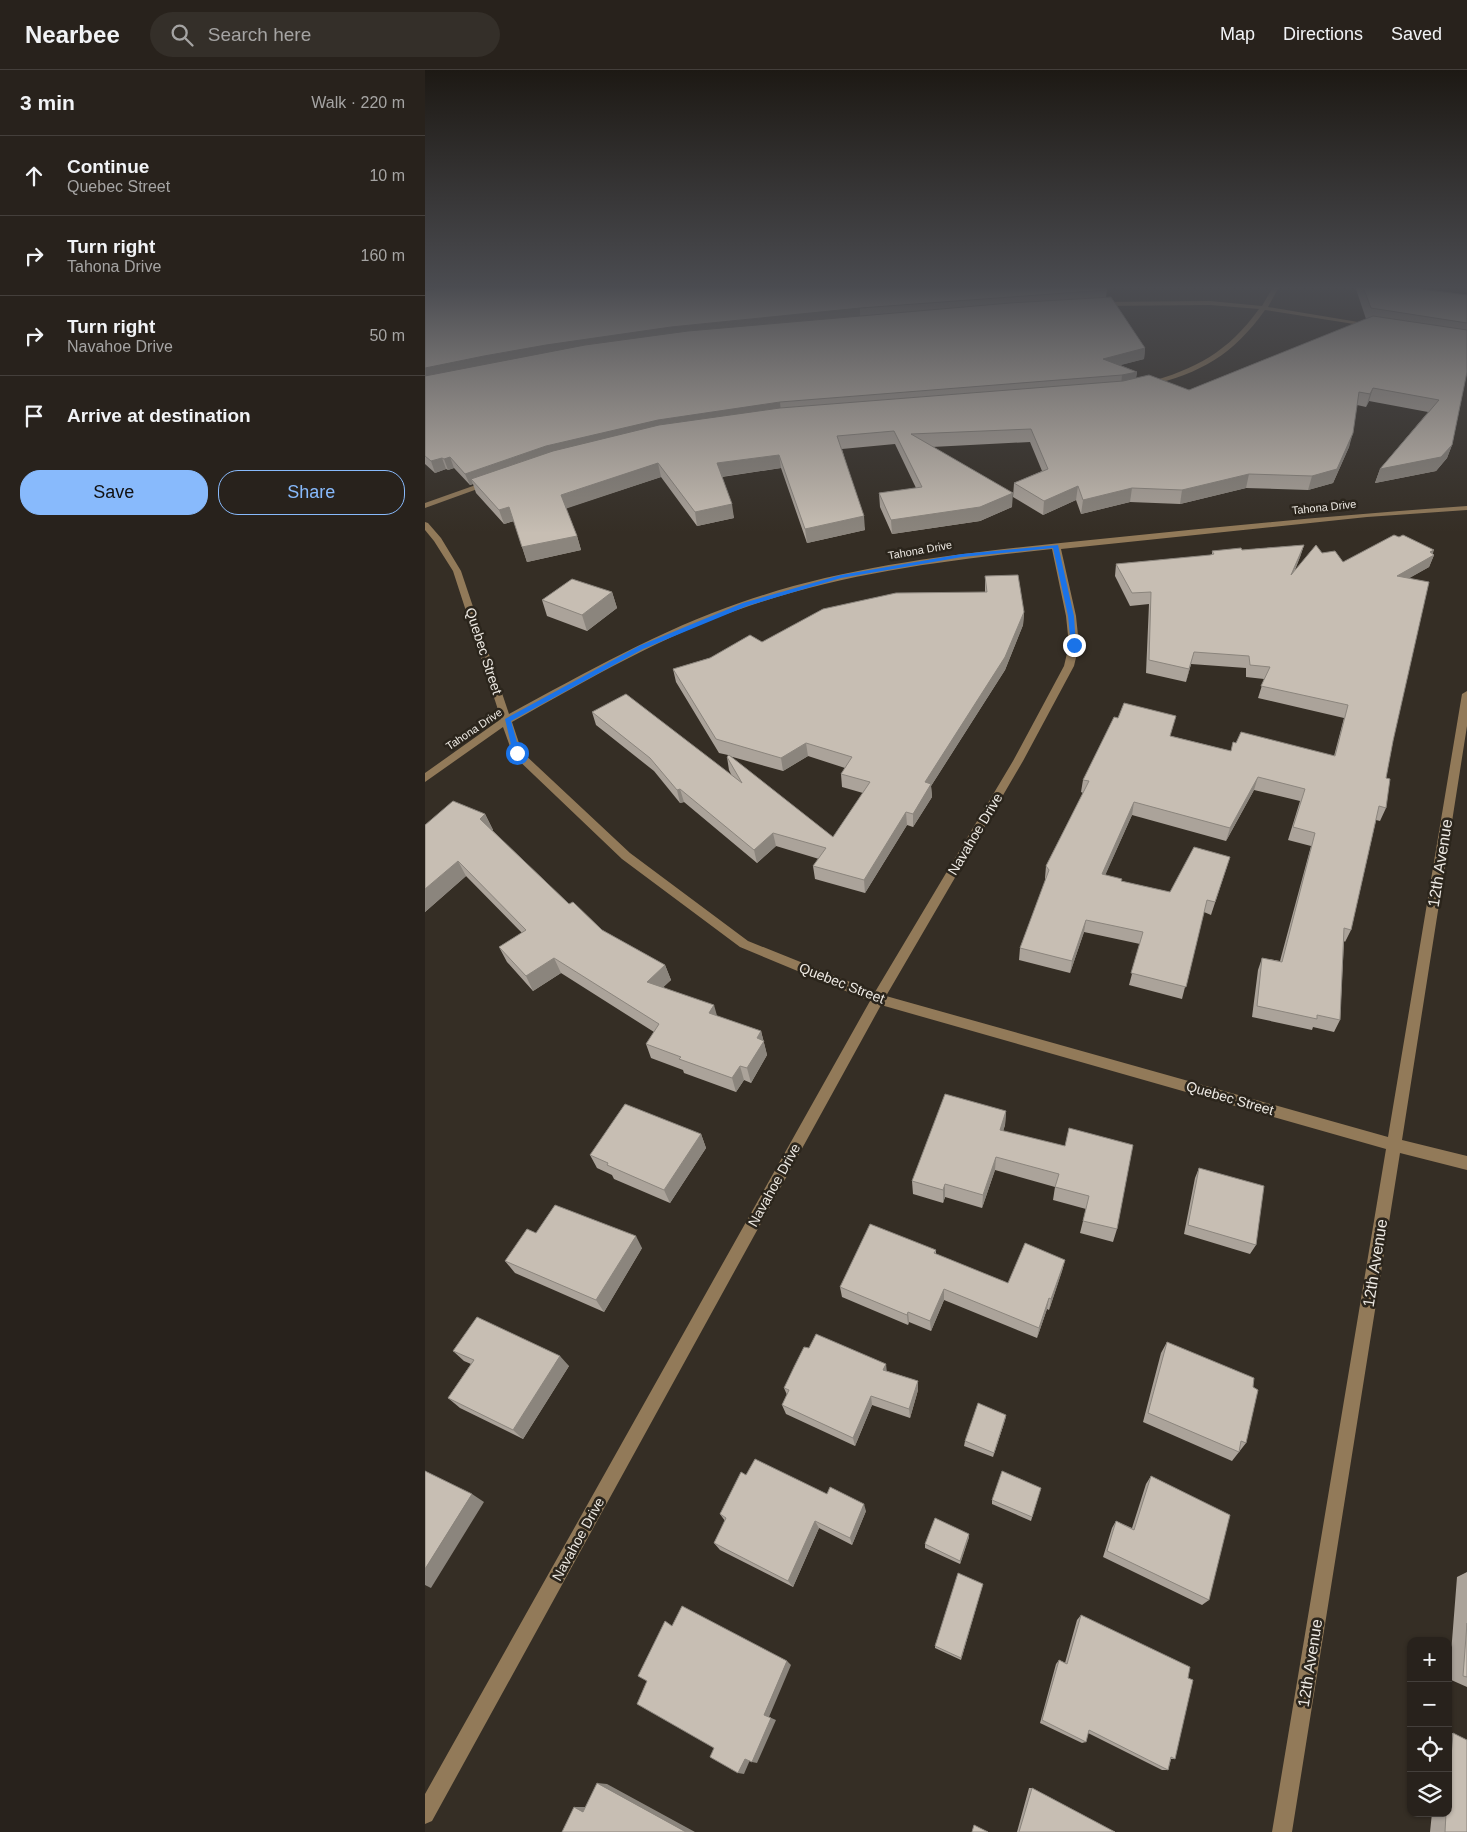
<!DOCTYPE html>
<html lang="en">
<head>
<meta charset="utf-8">
<style>
	:root { --surface:#28221c; --page:#342f29; --text:#f1f3f6; --muted:#a5a4a3; --line:#443f3b; --accent:#88bafc }
	body { margin:0; font-family:Helvetica,sans-serif; background:var(--page); color:var(--text) }
	.controls { position:absolute; right:15px; bottom:15px; display:grid; overflow:hidden; border-radius:10px; box-shadow:0 1px 4px #0004 }
	.controls button { width:45px; height:45px; display:grid; place-items:center; padding:0; border:0; border-bottom:1px solid var(--line); background:var(--surface); color:var(--text); font:25px sans-serif }
	.stop { position:absolute; width:15px; height:15px; margin:-11px; border:4px solid #1a73e8; border-radius:50%; background:#fff }
	.stop.end { background:#1a73e8; border-color:#fff; box-shadow:0 1px 5px #0008 }
	.list { margin:0; padding:0; list-style:none }
	h2 { display:flex; justify-content:space-between; align-items:center; height:65px; margin:0; padding:0 20px; font-size:21px }
	h2 small { font-size:16px; font-weight:400; color:var(--muted) }
	.list li { display:grid; grid-template-columns:32px 1fr auto; gap:15px; align-items:center; box-sizing:border-box; height:80px; padding:0 20px; border-top:1px solid var(--line) }
	.list b { display:block; font-size:19px; white-space:nowrap }
	.list p { margin:0; font-size:16px; white-space:nowrap; color:var(--muted) }
	.list em { font-size:16px; font-style:normal; color:var(--muted) }
	.actions { display:flex; gap:10px; padding:15px 20px }
	.actions a { flex:1; padding:11px 0; border:1px solid var(--accent); border-radius:20px; text-align:center; font-size:18px; color:var(--accent) }
	.actions .main { background:var(--accent); color:#111 }
	.icon { flex:none; width:28px; height:28px; fill:none; stroke:currentColor; stroke-width:2; stroke-linecap:round; stroke-linejoin:round }
	.map { position:relative; flex:none; width:1042px; height:1762px; overflow:hidden }
	header { display:flex; align-items:center; gap:30px; box-sizing:border-box; height:70px; padding:0 25px; background:var(--surface); border-bottom:1px solid var(--line) }
	header strong { font-size:24px }
	nav { display:flex; gap:28px; margin-inline-start:auto; font-size:18px }
	.search { width:350px; height:45px; background:var(--page); display:flex; align-items:center; gap:12px; box-sizing:border-box; padding:0 18px; border-radius:28px; color:var(--muted); font-size:19px }
	main { display:flex }
	aside { flex:1; background:var(--surface) }
	.map>svg:first-child { display:block }
	.lines { fill:none; stroke-linecap:round; stroke-linejoin:round }
	.minor { fill:#927a59; fill-rule:evenodd }
	.wall { fill:#aba39a; fill-rule:evenodd }
	.shaded-wall { fill:#8b857d }
	.building { fill:#c7beb3; stroke:#8b857d }
	.route { fill:#1a73e8 }
	.labels { text-anchor:middle; dominant-baseline:central; stroke-width:5; stroke-linejoin:round; paint-order:stroke }
	.far-street-label { font-size:11px; fill:#ede9e3; stroke:#2b251c }
	.street-label { font-size:14px; fill:#ede9e3; stroke:#2b251c }
	.near-street-label { font-size:16px; fill:#ede9e3; stroke:#2b251c }
</style>
</head>
<body>
<header>
<strong>Nearbee</strong>
<div class="search"><svg class="icon" aria-label="search" viewBox="0 0 24 24"><circle cx="10" cy="10" r="6"/><path d="M15 15l6 6"/></svg>Search here</div>
<nav><a>Map</a><a>Directions</a><a>Saved</a></nav>
</header>
<main>
<aside>
<h2>3 min<small>Walk · 220 m</small></h2>
<ul class="list">
<li><svg class="icon" aria-label="ahead" viewBox="0 0 24 24"><path d="M12 20V5M6 11l6-6 6 6"/></svg><div><b>Continue</b><p>Quebec Street</p></div><em>10 m</em></li>
<li><svg class="icon" aria-label="right" viewBox="0 0 24 24"><path d="M7 20v-9h11M14 6l5 5-5 5"/></svg><div><b>Turn right</b><p>Tahona Drive</p></div><em>160 m</em></li>
<li><svg class="icon" aria-label="right" viewBox="0 0 24 24"><path d="M7 20v-9h11M14 6l5 5-5 5"/></svg><div><b>Turn right</b><p>Navahoe Drive</p></div><em>50 m</em></li>
<li><svg class="icon" aria-label="arrive" viewBox="0 0 24 24"><path d="M6 21V4h12l-3 4 3 4H6"/></svg><div><b>Arrive at destination</b></div></li>
</ul>
<div class="actions"><a class="main">Save</a><a>Share</a></div>
</aside>
<div class="map">
<svg width="1042" height="1762" viewBox="0 0 1042 1762">
	<rect width="100%" height="100%" fill="#352e25"/>
	<g class="lines">
		<path class="minor" d="M 848,217 L 854,217 L 843,237 L 951,255 L 948,257 L 840,240 C 808,285 776,303 723,316 L 719,314 L 721,313 C 771,299 803,282 834,239 L 785,235 L 674,236 L 671,234 L 674,232 L 785,231 L 837,236 Z
			M 62,411 L 69,413 L 0,438 L 0,433 Z
			M 1042,436 L 1042,440 L 942,447 L 636,479 L 651,546 L 654,575 L 649,596 L 598,691 L 461,926 L 963,1067 L 1037,624 L 1042,621 L 1042,656 L 977,1070 L 1042,1086 L 1042,1100 L 975,1083 L 867,1762 L 847,1762 L 961,1079 L 456,935 L 7,1751 L 0,1754 L 0,1724 L 445,931 L 315,877 L 197,789 L 88,685 L 78,657 L 0,712 L 0,703 L 76,649 L 28,501 L 9,471 L 0,460 L 0,452 L 3,453 L 16,468 L 36,501 L 84,644 C 160,603 235,560 317,532 C 436,491 561,481 685,468 C 804,456 923,444 1042,436 ZM 627,479 L 641,546 L 644,575 L 639,596 L 588,691 L 450,922 L 323,871 L 205,783 L 97,682 L 87,652 C 164,609 240,564 324,536 C 422,502 525,490 627,479 Z"/>
	</g>
	<path class="wall" d="M 0,217 L 682,220 L 681,227 L 720,278 L 719,289 L 695,295 L 712,302 L 711,308 L 764,320 L 941,249 L 931,219 L 932,217 L 990,217 L 990,218 L 1042,225 L 1042,302 L 1027,375 L 1022,388 L 1011,401 L 950,413 L 955,399 L 1003,342 L 944,331 L 941,337 L 932,335 L 924,377 L 908,413 L 883,420 L 821,418 L 755,434 L 705,432 L 656,444 L 651,430 L 618,445 L 588,427 L 589,413 L 617,401 L 605,372 L 507,377 L 587,437 L 555,451 L 467,464 L 455,437 L 454,423 L 491,418 L 470,374 L 417,379 L 440,460 L 382,473 L 356,398 L 297,407 L 309,448 L 272,456 L 236,407 L 141,438 L 152,466 L 156,480 L 102,492 L 89,451 L 79,454 L 51,423 L 48,414 L 45,415 L 29,398 L 23,400 L 21,399 L 10,403 L 0,394 Z
		M 879,475 L 875,487 L 870,500 L 897,483 L 918,492 L 1007,484 L 1009,485 L 1004,497 L 984,508 L 968,671 L 961,708 L 961,738 L 955,751 L 951,750 L 926,860 L 920,872 L 919,871 L 915,950 L 909,962 L 888,957 L 887,960 L 827,947 L 833,900 L 837,888 L 855,891 L 886,776 L 863,770 L 875,731 L 829,720 L 801,771 L 707,745 L 680,805 L 696,811 L 745,822 L 805,787 L 786,845 L 779,842 L 757,929 L 704,915 L 715,874 L 659,862 L 645,903 L 594,890 L 595,878 L 621,810 L 620,808 L 621,796 L 658,723 L 656,722 L 658,710 L 746,666 L 806,681 L 909,686 L 919,648 L 833,628 L 839,609 L 821,607 L 821,598 L 766,594 L 761,612 L 721,603 L 724,534 L 705,536 L 690,506 L 691,494 L 787,485 L 787,481 L 817,480 Z
		M 560,506 L 599,542 L 598,555 L 580,600 L 506,716 L 507,727 L 488,757 L 482,755 L 440,823 L 390,809 L 388,796 L 394,789 L 351,776 L 332,793 L 259,732 L 255,733 L 229,701 L 171,655 L 167,642 L 307,706 L 304,700 L 302,687 L 303,685 L 294,683 L 251,612 L 248,599 L 337,572 L 560,522 ZM 304,686 L 358,701 L 383,686 L 420,698 L 416,704 L 417,717 L 438,723 L 408,767 Z
		M 187,522 L 192,538 L 162,561 L 122,546 L 117,530 Z
		M 60,744 L 68,760 L 67,760 L 144,834 L 177,860 L 240,895 L 246,910 L 238,917 L 292,946 L 336,961 L 342,985 L 326,1013 L 319,1010 L 311,1022 L 259,1003 L 258,1000 L 226,988 L 221,974 L 229,962 L 136,903 L 108,921 L 82,892 L 74,877 L 97,863 L 41,806 L 0,842 L 0,755 Z
		M 581,1041 L 580,1055 L 578,1061 L 640,1076 L 692,1159 L 688,1172 L 655,1163 L 661,1139 L 628,1130 L 630,1117 L 570,1100 L 557,1138 L 520,1127 L 518,1133 L 488,1124 L 487,1111 Z
		M 276,1064 L 281,1078 L 245,1133 L 189,1109 L 187,1105 L 172,1098 L 165,1085 Z
		M 774,1098 L 831,1175 L 825,1184 L 759,1164 L 770,1108 Z
		M 111,1163 L 217,1178 L 179,1242 L 90,1203 L 80,1191 Z
		M 511,1180 L 511,1184 L 583,1213 L 640,1190 L 637,1201 L 624,1240 L 622,1239 L 612,1268 L 519,1230 L 506,1261 L 484,1252 L 483,1255 L 417,1227 L 415,1217 Z
		M 742,1272 L 821,1373 L 807,1391 L 718,1352 L 736,1283 Z
		M 28,1281 L 144,1296 L 98,1369 L 35,1338 L 23,1328 L 46,1294 L 39,1291 Z
		M 462,1301 L 493,1311 L 493,1320 L 485,1348 L 447,1335 L 430,1376 L 361,1344 L 357,1335 L 362,1325 L 359,1318 Z
		M 581,1345 L 580,1350 L 568,1387 L 539,1376 L 540,1371 Z
		M 321,1405 L 402,1424 L 441,1441 L 427,1475 L 394,1458 L 368,1517 L 295,1480 L 289,1473 L 300,1451 L 295,1444 Z
		M 726,1406 L 784,1530 L 777,1535 L 678,1487 L 687,1458 L 691,1451 L 707,1458 L 721,1414 Z
		M 616,1418 L 606,1451 L 567,1434 L 567,1430 Z
		M 544,1467 L 535,1494 L 500,1478 L 500,1474 Z
		M 1042,1502 L 1042,1617 L 1024,1609 L 1032,1507 Z
		M 558,1514 L 536,1590 L 510,1578 L 510,1576 Z
		M 656,1545 L 763,1608 L 750,1689 L 746,1689 L 743,1700 L 737,1700 L 663,1663 L 661,1672 L 657,1673 L 615,1653 L 631,1594 L 634,1590 L 640,1593 L 652,1550 Z
		M 1028,1663 L 1042,1762 L 1005,1762 L 1007,1743 L 1023,1743 L 1023,1664 Z
		M 604,1718 L 607,1718 L 690,1762 L 592,1762 Z"/>
	<path class="shaded-wall" d="M 0,217 L 38,217 L 0,225 Z
		M 435,238 L 435,248 L 0,310 L 0,298 L 59,286 L 121,275 L 246,257 Z
		M 720,278 L 719,289 L 677,300 L 678,289 Z
		M 712,302 L 710,313 L 696,316 L 697,305 Z
		M 948,318 L 944,331 L 941,337 L 945,324 Z
		M 355,332 L 356,343 L 46,409 L 48,414 L 45,415 L 40,404 L 121,376 L 233,350 Z
		M 928,363 L 924,377 L 908,413 L 883,420 L 887,406 Z
		M 1027,375 L 1022,388 L 1011,401 L 950,413 L 955,399 Z
		M 354,385 L 356,398 L 294,407 L 292,393 Z
		M 25,387 L 29,398 L 23,400 L 19,389 Z
		M 17,388 L 21,399 L 10,403 L 6,391 Z
		M 233,393 L 236,407 L 140,439 L 136,425 Z
		M 824,404 L 821,418 L 755,434 L 757,420 Z
		M 653,416 L 651,430 L 618,445 L 619,431 Z
		M 707,418 L 705,432 L 656,444 L 658,430 Z
		M 588,423 L 587,437 L 555,451 L 467,464 L 466,450 Z
		M 307,434 L 309,448 L 272,456 L 270,442 Z
		M 84,437 L 89,451 L 79,454 L 74,440 Z
		M 439,446 L 440,460 L 382,473 L 380,459 Z
		M 152,466 L 156,480 L 102,492 L 97,477 Z
		M 879,475 L 875,487 L 862,517 L 866,505 Z
		M 1009,480 L 1007,486 L 1009,485 L 1004,497 L 967,518 L 972,506 Z
		M 187,522 L 192,538 L 162,561 L 157,545 Z
		M 599,542 L 598,555 L 580,600 L 506,716 L 507,727 L 488,757 L 488,744 L 500,712 Z
		M 769,582 L 766,594 L 761,612 L 764,599 Z
		M 381,673 L 383,686 L 358,701 L 356,688 Z
		M 833,707 L 829,720 L 801,771 L 805,758 Z
		M 255,719 L 259,732 L 255,733 L 252,720 Z
		M 709,732 L 707,745 L 675,817 L 677,804 Z
		M 481,742 L 482,755 L 440,823 L 439,810 Z
		M 60,744 L 68,760 L 62,765 L 55,749 Z
		M 348,763 L 351,776 L 332,793 L 329,780 Z
		M 33,791 L 41,806 L 0,842 L 0,819 Z
		M 661,850 L 659,862 L 645,903 L 647,891 Z
		M 129,888 L 136,903 L 108,921 L 101,906 Z
		M 240,895 L 246,910 L 228,927 L 222,912 Z
		M 289,935 L 293,949 L 284,943 Z
		M 336,961 L 342,985 L 326,1013 L 322,998 L 332,968 Z
		M 315,996 L 319,1010 L 311,1022 L 307,1008 Z
		M 581,1041 L 580,1055 L 574,1074 L 575,1060 Z
		M 276,1064 L 281,1078 L 245,1133 L 239,1120 Z
		M 571,1087 L 570,1100 L 557,1138 L 558,1125 Z
		M 520,1114 L 520,1127 L 518,1133 L 518,1120 Z
		M 211,1166 L 217,1178 L 179,1242 L 171,1230 Z
		M 640,1190 L 637,1201 L 624,1240 L 626,1229 Z
		M 519,1219 L 519,1230 L 506,1261 L 505,1251 Z
		M 624,1228 L 622,1239 L 612,1268 L 614,1258 Z
		M 483,1242 L 484,1252 L 483,1255 L 482,1245 Z
		M 135,1286 L 144,1296 L 98,1369 L 88,1360 Z
		M 461,1294 L 462,1303 L 458,1300 Z
		M 493,1311 L 493,1320 L 485,1348 L 484,1339 Z
		M 446,1326 L 447,1335 L 430,1376 L 428,1368 Z
		M 581,1345 L 580,1350 L 568,1387 L 569,1383 Z
		M 47,1424 L 59,1432 L 6,1518 L 0,1515 L 0,1499 Z
		M 439,1434 L 441,1441 L 427,1475 L 425,1468 Z
		M 390,1451 L 394,1458 L 368,1517 L 363,1511 Z
		M 544,1464 L 544,1467 L 535,1494 L 535,1491 Z
		M 362,1591 L 366,1595 L 344,1647 L 351,1650 L 332,1693 L 327,1692 L 339,1645 Z
		M 320,1689 L 325,1690 L 319,1704 L 313,1703 Z
		M 172,1713 L 182,1714 L 270,1762 L 261,1762 Z
		M 149,1737 L 160,1737 L 169,1742 L 158,1742 Z"/>
	<path class="building" d="M 18,217 L 680,217 L 682,220 L 435,238 L 246,257 L 121,275 L 59,286 L 0,298 L 0,221 Z
		M 938,217 L 990,217 L 989,218 L 1042,225 L 1042,253 L 946,238 Z
		M 686,227 L 720,278 L 678,289 L 712,302 L 697,305 L 355,332 L 233,350 L 121,376 L 40,404 L 25,387 L 19,389 L 17,388 L 6,391 L 0,386 L 0,306 L 160,275 L 263,261 L 585,233 Z
		M 948,246 L 1042,260 L 1042,302 L 1027,375 L 1016,387 L 955,399 L 1014,330 L 948,318 L 945,324 L 934,322 L 928,363 L 912,399 L 887,406 L 824,404 L 757,420 L 707,418 L 658,430 L 653,416 L 619,431 L 589,413 L 623,399 L 606,359 L 486,364 L 588,423 L 555,437 L 466,450 L 454,423 L 497,417 L 469,361 L 412,366 L 439,446 L 380,459 L 354,385 L 292,393 L 307,434 L 270,442 L 233,393 L 136,425 L 152,466 L 97,477 L 84,437 L 74,440 L 46,409 L 128,381 L 234,355 L 355,338 L 698,311 L 724,305 L 764,320 Z
		M 969,465 L 974,467 L 978,465 L 1009,480 L 1005,482 L 1009,485 L 972,506 L 1004,512 L 968,671 L 961,708 L 965,709 L 961,738 L 954,736 L 926,860 L 919,858 L 915,950 L 892,945 L 892,949 L 832,936 L 837,888 L 857,892 L 890,763 L 868,757 L 880,719 L 833,707 L 805,758 L 709,732 L 677,804 L 697,809 L 696,811 L 745,822 L 769,777 L 805,787 L 790,832 L 782,830 L 761,917 L 706,903 L 718,862 L 661,850 L 647,891 L 595,878 L 624,800 L 621,796 L 664,711 L 658,710 L 689,647 L 693,648 L 699,633 L 751,646 L 745,666 L 806,681 L 808,672 L 811,673 L 816,662 L 910,686 L 923,635 L 836,616 L 845,597 L 825,595 L 824,586 L 769,582 L 764,599 L 724,590 L 726,522 L 707,523 L 691,494 L 785,485 L 789,484 L 787,481 L 816,478 L 817,480 L 879,475 L 866,505 L 891,475 L 897,483 L 910,481 L 918,492 Z
		M 593,505 L 599,542 L 580,587 L 500,712 L 506,714 L 488,744 L 481,742 L 439,810 L 388,796 L 401,778 L 348,763 L 329,780 L 255,719 L 252,720 L 225,688 L 167,642 L 201,624 L 317,713 L 302,687 L 304,685 L 408,767 L 445,712 L 416,704 L 427,687 L 381,673 L 356,688 L 291,669 L 248,599 L 285,588 L 325,565 L 337,572 L 398,539 L 471,523 L 562,522 L 560,506 Z
		M 147,509 L 187,522 L 157,545 L 117,530 Z
		M 28,731 L 60,744 L 55,749 L 144,834 L 148,832 L 177,860 L 240,895 L 222,912 L 289,935 L 284,943 L 336,961 L 332,968 L 339,971 L 322,998 L 315,996 L 307,1008 L 254,989 L 256,987 L 221,974 L 234,954 L 129,888 L 101,906 L 74,877 L 101,860 L 33,791 L 0,819 L 0,755 Z
		M 520,1024 L 581,1041 L 575,1060 L 640,1076 L 644,1058 L 708,1075 L 692,1159 L 658,1151 L 664,1126 L 630,1117 L 634,1104 L 571,1087 L 558,1125 L 520,1114 L 518,1120 L 487,1111 Z
		M 200,1034 L 276,1064 L 239,1120 L 182,1095 L 183,1093 L 165,1085 Z
		M 774,1098 L 839,1116 L 831,1175 L 763,1155 Z
		M 130,1135 L 211,1166 L 171,1230 L 80,1191 L 102,1159 L 111,1163 Z
		M 445,1154 L 511,1180 L 509,1183 L 583,1213 L 600,1173 L 640,1190 L 626,1229 L 624,1228 L 614,1258 L 519,1219 L 505,1251 L 483,1242 L 482,1245 L 415,1217 Z
		M 52,1247 L 135,1286 L 88,1360 L 23,1328 L 49,1290 L 28,1281 Z
		M 391,1264 L 461,1294 L 458,1300 L 493,1311 L 484,1339 L 446,1326 L 428,1368 L 357,1335 L 364,1320 L 359,1318 L 369,1297 L 379,1277 L 384,1278 Z
		M 742,1272 L 829,1308 L 828,1317 L 833,1320 L 821,1373 L 816,1371 L 814,1382 L 723,1343 Z
		M 553,1333 L 581,1345 L 569,1383 L 540,1371 Z
		M 330,1389 L 402,1424 L 405,1417 L 439,1434 L 425,1468 L 390,1451 L 363,1511 L 289,1473 L 301,1448 L 295,1444 L 316,1402 L 321,1405 Z
		M 0,1401 L 47,1424 L 0,1499 Z
		M 577,1401 L 616,1418 L 607,1447 L 567,1430 Z
		M 726,1406 L 805,1445 L 784,1530 L 682,1481 L 691,1451 L 709,1460 Z
		M 510,1448 L 544,1464 L 535,1491 L 500,1474 Z
		M 533,1503 L 558,1514 L 536,1588 L 510,1576 Z
		M 257,1536 L 362,1591 L 339,1645 L 346,1648 L 327,1692 L 320,1689 L 313,1703 L 285,1687 L 289,1678 L 212,1634 L 222,1611 L 213,1606 L 240,1551 L 247,1556 Z
		M 656,1545 L 765,1597 L 763,1608 L 768,1610 L 750,1689 L 746,1687 L 743,1700 L 664,1660 L 661,1672 L 617,1650 L 634,1590 L 642,1594 Z
		M 1042,1553 L 1042,1607 L 1038,1606 Z
		M 1028,1663 L 1042,1670 L 1042,1762 L 1020,1762 L 1021,1743 L 1023,1743 L 1023,1721 Z
		M 172,1713 L 261,1762 L 137,1762 L 149,1737 L 158,1742 Z
		M 607,1718 L 690,1762 L 594,1762 Z
		M 549,1755 L 563,1762 L 547,1762 Z"/>
	<linearGradient id="sky" x2="0" y2="1"><stop stop-color="#1d1914"/><stop offset="0.47" stop-color="#4b4c51"/><stop offset="1" stop-color="#4b4c51" stop-opacity="0"/></linearGradient>
	<rect width="1042" height="463" fill="url(#sky)"/>
	<path class="route" d="M 633,475 L 649,546 L 651,577 L 646,575 L 643,546 L 628,478 L 537,487 L 416,508 L 322,536 L 218,579 L 86,651 L 95,683 L 92,686 L 88,683 L 80,649 L 214,576 L 318,533 L 416,505 L 537,484 Z"/>
	<g class="labels">
		<g class="far-street-label">
			<text transform="translate(899 437) rotate(-6)">Tahona Drive</text>
			<text transform="translate(495 480) rotate(-10)">Tahona Drive</text>
			<text transform="translate(49 659) rotate(-34)">Tahona Drive</text>
		</g>
		<g class="street-label">
			<text transform="translate(59 581) rotate(72)">Quebec Street</text>
			<text transform="translate(550 764) rotate(-59)">Navahoe Drive</text>
			<text transform="translate(417 913) rotate(21)">Quebec Street</text>
			<text transform="translate(805 1028) rotate(16)">Quebec Street</text>
			<text transform="translate(349 1115) rotate(-61)">Navahoe Drive</text>
			<text transform="translate(153 1469) rotate(-61)">Navahoe Drive</text>
		</g>
		<g class="near-street-label">
			<text transform="translate(1015 793) rotate(-81)">12th Avenue</text>
			<text transform="translate(950 1193) rotate(-81)">12th Avenue</text>
			<text transform="translate(885 1593) rotate(-81)">12th Avenue</text>
		</g>
	</g>
</svg>
<div class="controls">
<button>+</button>
<button>−</button>
<button><svg class="icon" aria-label="locate" viewBox="0 0 24 24"><circle cx="12" cy="12" r="6"/><path d="M12 2v4M12 18v4M2 12h4M18 12h4"/></svg></button>
<button><svg class="icon" aria-label="layers" viewBox="0 0 24 24"><path d="M12 4l9 5-9 5-9-5zM3 14l9 5 9-5"/></svg></button>
</div>
<div class="stop" style="left:92px;top:683px"></div>
<div class="stop end" style="left:649px;top:575px"></div>
</div>
</main>
</body>
</html>
